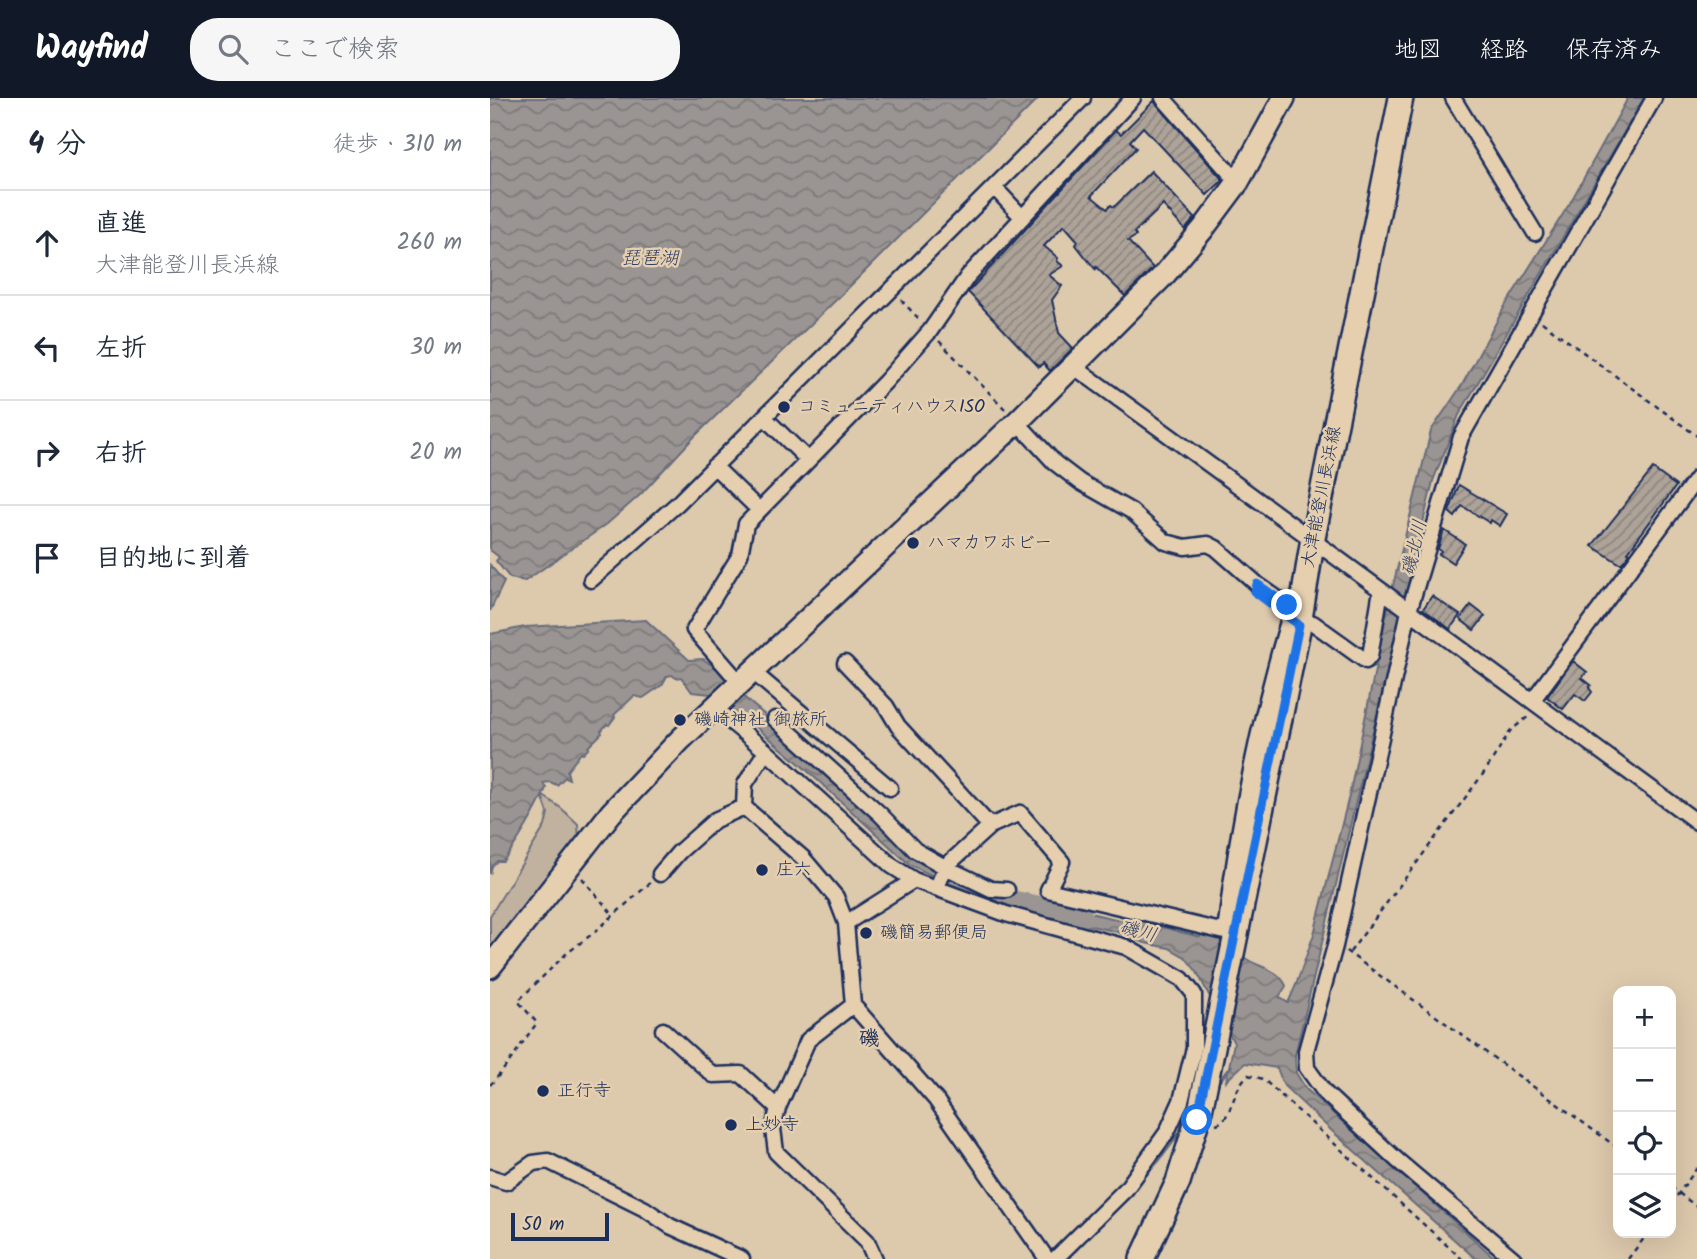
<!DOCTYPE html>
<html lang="ja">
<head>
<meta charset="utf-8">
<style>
	:root { --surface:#fff; --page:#f6f6f7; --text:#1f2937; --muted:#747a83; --line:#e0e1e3; --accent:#111827 }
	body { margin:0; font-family:Kalam,"Klee One",sans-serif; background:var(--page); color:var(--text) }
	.controls { position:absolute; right:21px; bottom:21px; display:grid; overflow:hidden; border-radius:14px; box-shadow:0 7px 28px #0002 }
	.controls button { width:63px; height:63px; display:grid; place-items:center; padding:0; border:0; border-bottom:2px solid var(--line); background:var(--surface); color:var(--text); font:35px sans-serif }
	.scale { position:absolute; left:21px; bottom:18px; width:98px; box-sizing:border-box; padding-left:7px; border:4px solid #1b2f5e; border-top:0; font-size:19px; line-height:24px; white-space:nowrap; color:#1b2f5e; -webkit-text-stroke:5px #e5cfaf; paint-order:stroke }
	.stop { position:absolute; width:21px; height:21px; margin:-16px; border:5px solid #1a73e8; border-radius:50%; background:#fff }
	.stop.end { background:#1a73e8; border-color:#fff; box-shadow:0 2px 7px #0008 }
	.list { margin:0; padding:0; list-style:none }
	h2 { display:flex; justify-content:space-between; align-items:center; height:91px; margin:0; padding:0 28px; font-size:30px }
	h2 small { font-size:23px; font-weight:400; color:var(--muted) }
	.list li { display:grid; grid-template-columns:46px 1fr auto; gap:21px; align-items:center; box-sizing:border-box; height:105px; padding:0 28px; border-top:2px solid var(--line) }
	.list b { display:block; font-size:26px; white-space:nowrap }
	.list p { margin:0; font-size:23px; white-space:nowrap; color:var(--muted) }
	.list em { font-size:23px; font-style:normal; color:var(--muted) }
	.icon { flex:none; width:38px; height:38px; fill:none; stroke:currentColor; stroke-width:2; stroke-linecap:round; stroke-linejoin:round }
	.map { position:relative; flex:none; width:1207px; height:1161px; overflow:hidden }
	header { display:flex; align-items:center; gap:42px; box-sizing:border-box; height:98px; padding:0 35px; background:var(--accent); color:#fff }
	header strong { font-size:33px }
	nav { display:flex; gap:38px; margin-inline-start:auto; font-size:24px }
	.search { width:490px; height:63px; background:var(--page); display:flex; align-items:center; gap:18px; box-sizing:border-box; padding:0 24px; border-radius:28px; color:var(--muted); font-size:26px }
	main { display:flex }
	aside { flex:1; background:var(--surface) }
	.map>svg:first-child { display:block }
	.grass { fill:#c1b2a0; stroke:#6e707f; stroke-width:2 }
	.water { fill:url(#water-waves); stroke:#676c7d; stroke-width:2 }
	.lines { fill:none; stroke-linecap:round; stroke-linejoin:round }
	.stream { stroke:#676c7d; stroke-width:3.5 }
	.river { stroke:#9a9592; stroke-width:23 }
	.building { fill:url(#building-hatch); stroke:#1b2f5e; stroke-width:2 }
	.street-casing { stroke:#1b2f5e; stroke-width:19 }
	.secondary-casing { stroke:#1b2f5e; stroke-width:26 }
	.primary-casing { stroke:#1b2f5e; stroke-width:28 }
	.path { stroke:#1b2f5e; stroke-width:2.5; stroke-dasharray:5 5; stroke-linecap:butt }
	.street { stroke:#e5cfaf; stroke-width:14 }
	.secondary { stroke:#e5cfaf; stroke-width:21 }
	.primary { stroke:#e5cfaf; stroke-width:23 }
	.route { stroke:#1a73e8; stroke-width:9 }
	.poi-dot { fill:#1b2f5e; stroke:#e5cfaf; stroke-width:2.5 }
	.labels { text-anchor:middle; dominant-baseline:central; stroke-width:5; stroke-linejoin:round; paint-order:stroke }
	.poi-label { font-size:18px; fill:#1b2f5e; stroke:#e5cfaf; text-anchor:start }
	.street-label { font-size:18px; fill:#1b2f5e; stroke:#e5cfaf }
	.water-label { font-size:19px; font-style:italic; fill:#2e3e66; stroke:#e5cfaf }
	.quarter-label { font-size:21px; font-weight:bold; fill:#1b2f5e; stroke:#e5cfaf }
</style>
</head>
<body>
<header>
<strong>Wayfind</strong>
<div class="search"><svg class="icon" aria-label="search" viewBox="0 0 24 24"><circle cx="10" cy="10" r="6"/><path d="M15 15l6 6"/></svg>ここで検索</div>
<nav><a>地図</a><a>経路</a><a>保存済み</a></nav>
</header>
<main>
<aside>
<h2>4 分<small>徒歩 · 310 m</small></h2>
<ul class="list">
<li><svg class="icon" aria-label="ahead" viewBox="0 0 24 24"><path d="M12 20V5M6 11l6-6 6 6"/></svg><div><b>直進</b><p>大津能登川長浜線</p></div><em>260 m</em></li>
<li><svg class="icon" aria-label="left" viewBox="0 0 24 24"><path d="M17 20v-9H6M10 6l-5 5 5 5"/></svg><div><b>左折</b></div><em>30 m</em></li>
<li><svg class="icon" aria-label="right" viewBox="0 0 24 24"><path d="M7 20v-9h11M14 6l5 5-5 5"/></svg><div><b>右折</b></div><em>20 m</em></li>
<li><svg class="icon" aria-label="arrive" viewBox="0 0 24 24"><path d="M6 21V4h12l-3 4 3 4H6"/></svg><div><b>目的地に到着</b></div></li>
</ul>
</aside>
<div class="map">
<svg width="1207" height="1161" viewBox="0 0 1207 1161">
	<defs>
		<pattern id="water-waves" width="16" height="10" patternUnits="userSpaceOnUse" patternTransform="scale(1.75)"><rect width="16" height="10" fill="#9a9592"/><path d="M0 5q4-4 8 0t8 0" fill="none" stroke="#7d7a7a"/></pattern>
		<pattern id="building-hatch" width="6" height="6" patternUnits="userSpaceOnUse" patternTransform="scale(1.75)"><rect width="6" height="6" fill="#aea398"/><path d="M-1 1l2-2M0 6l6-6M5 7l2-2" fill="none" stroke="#8d857f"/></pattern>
	</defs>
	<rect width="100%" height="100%" fill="#ddc9ac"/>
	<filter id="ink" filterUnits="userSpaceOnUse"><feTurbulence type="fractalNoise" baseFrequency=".0143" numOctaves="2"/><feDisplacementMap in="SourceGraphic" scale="14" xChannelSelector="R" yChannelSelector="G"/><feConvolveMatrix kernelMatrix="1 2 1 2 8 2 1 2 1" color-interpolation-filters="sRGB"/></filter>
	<g filter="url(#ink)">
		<path class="grass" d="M 52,697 L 71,710 L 88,726 L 89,746 L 0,858 L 0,818 L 55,728 L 58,715 Z"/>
		<path class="water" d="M 0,0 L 549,0 L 349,199 L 204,339 L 151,396 L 117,426 L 35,483 L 20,480 L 6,463 L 9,459 L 0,452 Z
			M 1138,0 L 1154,0 L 969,317 L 943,383 L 805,957 L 806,975 L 816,991 L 1006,1161 L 986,1161 L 842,1033 L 794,988 L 787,970 L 755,965 L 736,983 L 744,945 L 707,874 L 695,859 L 679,850 L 655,845 L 628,834 L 570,821 L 571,818 L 558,815 L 561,806 L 630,822 L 659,824 L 660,826 L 710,839 L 711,836 C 734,841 736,847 755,860 C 769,870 788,870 796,888 L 789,899 L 798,905 L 806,887 L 824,836 L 860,694 L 899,504 L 941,333 L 972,287 L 1015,208 L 1080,105 Z
			M 0,467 L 14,484 L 0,513 Z
			M 156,522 L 199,562 L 213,561 L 241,580 L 256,601 L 308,645 L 419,752 L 507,794 L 539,801 L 536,811 L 505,804 L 464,789 L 419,766 L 311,667 L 252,617 L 243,614 L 221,596 L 202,594 L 191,579 L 186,580 L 182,577 L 177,578 L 172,587 L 153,600 L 144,598 L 124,617 L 125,619 L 119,627 L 117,626 L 111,633 L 112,635 L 98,649 L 99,650 L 93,656 L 91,655 L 77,673 L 79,681 L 75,679 L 67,687 L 60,684 L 53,685 L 56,690 C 46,713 28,744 13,763 L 7,763 L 2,768 L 0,776 L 0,536 L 35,529 Z"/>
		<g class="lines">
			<path class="stream" d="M 726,987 L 741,968
				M 650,1083 L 669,1062 L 694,1029
				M 577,1161 L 607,1129"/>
			<path class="river" d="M 508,801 L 591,818"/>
		</g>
		<path class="building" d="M 664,3 L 733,82 L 717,97 L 653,29 L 640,43 L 646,50 L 601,98 L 617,111 L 621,107 L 624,109 L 661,73 L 705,120 L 695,132 L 673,107 L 644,135 L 646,138 L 638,143 L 663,170 L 635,198 L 606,169 L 605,171 L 586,147 L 588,143 L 574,127 L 554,148 L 568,160 L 567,163 L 573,168 L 559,177 L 572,188 L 562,202 L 569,235 L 583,250 L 560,273 L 553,265 L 549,269 L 478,194 L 626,32 L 631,36 Z
			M 1163,371 L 1186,388 L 1138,454 L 1140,455 L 1132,465 L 1129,465 L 1102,448 Z
			M 969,387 L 1017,416 L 1010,428 L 1001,422 L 1000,425 L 972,408 L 965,419 L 959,414 Z
			M 954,432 L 975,446 L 963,465 L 949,456 L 951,453 L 948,451 Z
			M 942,498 L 970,517 L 960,531 L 933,511 Z
			M 981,507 L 995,518 L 984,532 L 970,521 Z
			M 1083,563 L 1097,574 L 1092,580 L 1101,587 L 1099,590 L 1102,594 L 1095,603 L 1085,596 L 1073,611 L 1057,599 Z"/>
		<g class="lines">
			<g class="street-casing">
				<path id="street" d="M 673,0 L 748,84
					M 963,0 L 1045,135
					M 504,89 L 531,118
					M 583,268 C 792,418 999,572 1207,724
					M 274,319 L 318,362
					M 527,324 L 565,365 L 590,384 L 641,413 L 676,444 L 695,449 L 718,446 L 726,450 L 767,486 L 797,507
					M 224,368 L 268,411
					M 101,482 L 187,406 L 593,0
					M 823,525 L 876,563 L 880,558 L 891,492
					M 355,565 L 396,608 L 408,628 L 500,728 L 455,769 L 447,790
					M 263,574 L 400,690
					M 251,586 L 204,532 L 250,457 L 256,426 L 395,284 L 440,233 L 478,178 L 643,0
					M 1042,603 L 1207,380
					M 224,610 L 276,653 L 402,768 L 424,782 L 516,816 L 636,849 L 692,881 L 704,896 L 704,950 L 691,1003 L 677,1034 L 636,1091 L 565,1161
					M 285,621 L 390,716 L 425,752 L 455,769 L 501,791 L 517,792
					M 254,709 L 255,686 L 276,653
					M 500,728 L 530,715 L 572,764 L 558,792 L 735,834 C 747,729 769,622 799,520
					M 170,776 L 189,754 L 225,722 L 254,709 L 313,760 L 346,799 L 356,825
					M 363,907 L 356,825 L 424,782
					M 173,932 L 223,977 L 251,976 L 288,1010
					M 0,1079 L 16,1084 L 43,1065 L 58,1063 L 155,1111 L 180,1128 L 252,1161
					M 385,1161 L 377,1143 L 286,1054 L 283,1031 L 288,1010 L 318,942 L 363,907 L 446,1002 L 557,1161
					M 1024,1161 L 907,1062 L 835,995 L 817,970 L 816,953 L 845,848 L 919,513 L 971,339 L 1164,0"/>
			</g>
			<g class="secondary-casing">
				<path id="secondary" d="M 0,869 L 121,715 L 190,642 L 527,324 L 675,176 L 713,131 L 748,84 L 794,0"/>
			</g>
			<g class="primary-casing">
				<path id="primary" d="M 652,1161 L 688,1084 L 710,1013 L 809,527 L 823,440 L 911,0"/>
			</g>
			<path class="path" d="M 411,202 L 430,222
				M 1052,224 L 1207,338
				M 449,243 L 515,311
				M 92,780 L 124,818
				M 856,853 L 1128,1050
				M 860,854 L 996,672 L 1020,633 L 1039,618
				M 0,987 C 17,970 32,944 47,925 L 28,903 L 76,856 L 106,833 L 160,785
				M 726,1026 C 742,1023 742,991 758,977 L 773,981 L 972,1161
				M 1181,1089 L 1207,1109
				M 1181,1106 L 1207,1070
				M 1138,1161 L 1158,1135"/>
			<use href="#street" class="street"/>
			<use href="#secondary" class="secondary"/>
			<use href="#primary" class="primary"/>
		</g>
	</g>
	<g class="lines" filter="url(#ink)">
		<path class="route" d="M 707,1022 L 809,527 L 765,494 L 767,486 L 797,507"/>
	</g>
	<g class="poi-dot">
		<circle cx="294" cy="309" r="7"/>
		<circle cx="423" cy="445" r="7"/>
		<circle cx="190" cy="622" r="7"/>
		<circle cx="272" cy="772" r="7"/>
		<circle cx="376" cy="835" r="7"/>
		<circle cx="53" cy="993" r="7"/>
		<circle cx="241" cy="1027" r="7"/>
	</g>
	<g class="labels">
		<g class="poi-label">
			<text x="308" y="309">コミュニティハウスISO</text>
			<text x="437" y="445">ハマカワホビー</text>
			<text x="204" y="622">磯崎神社 御旅所</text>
			<text x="286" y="772">庄六</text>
			<text x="390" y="835">磯簡易郵便局</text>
			<text x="67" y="993">正行寺</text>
			<text x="255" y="1027">上妙寺</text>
		</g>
		<g class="street-label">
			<text transform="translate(832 399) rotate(-79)">大津能登川長浜線</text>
		</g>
		<g class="water-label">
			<text x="160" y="161">琵琶湖</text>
			<text transform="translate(925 450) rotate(-77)">磯北川</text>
			<text transform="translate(648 834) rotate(15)">磯川</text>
		</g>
		<g class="quarter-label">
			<text x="379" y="941">磯</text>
		</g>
	</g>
</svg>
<div class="controls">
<button>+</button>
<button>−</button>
<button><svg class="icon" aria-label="locate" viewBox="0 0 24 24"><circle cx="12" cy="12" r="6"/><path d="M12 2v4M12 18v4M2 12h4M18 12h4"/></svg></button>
<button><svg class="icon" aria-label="layers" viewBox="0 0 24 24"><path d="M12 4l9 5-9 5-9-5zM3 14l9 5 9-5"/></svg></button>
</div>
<div class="scale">50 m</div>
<div class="stop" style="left:707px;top:1022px"></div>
<div class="stop end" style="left:797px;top:507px"></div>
</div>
</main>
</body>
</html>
